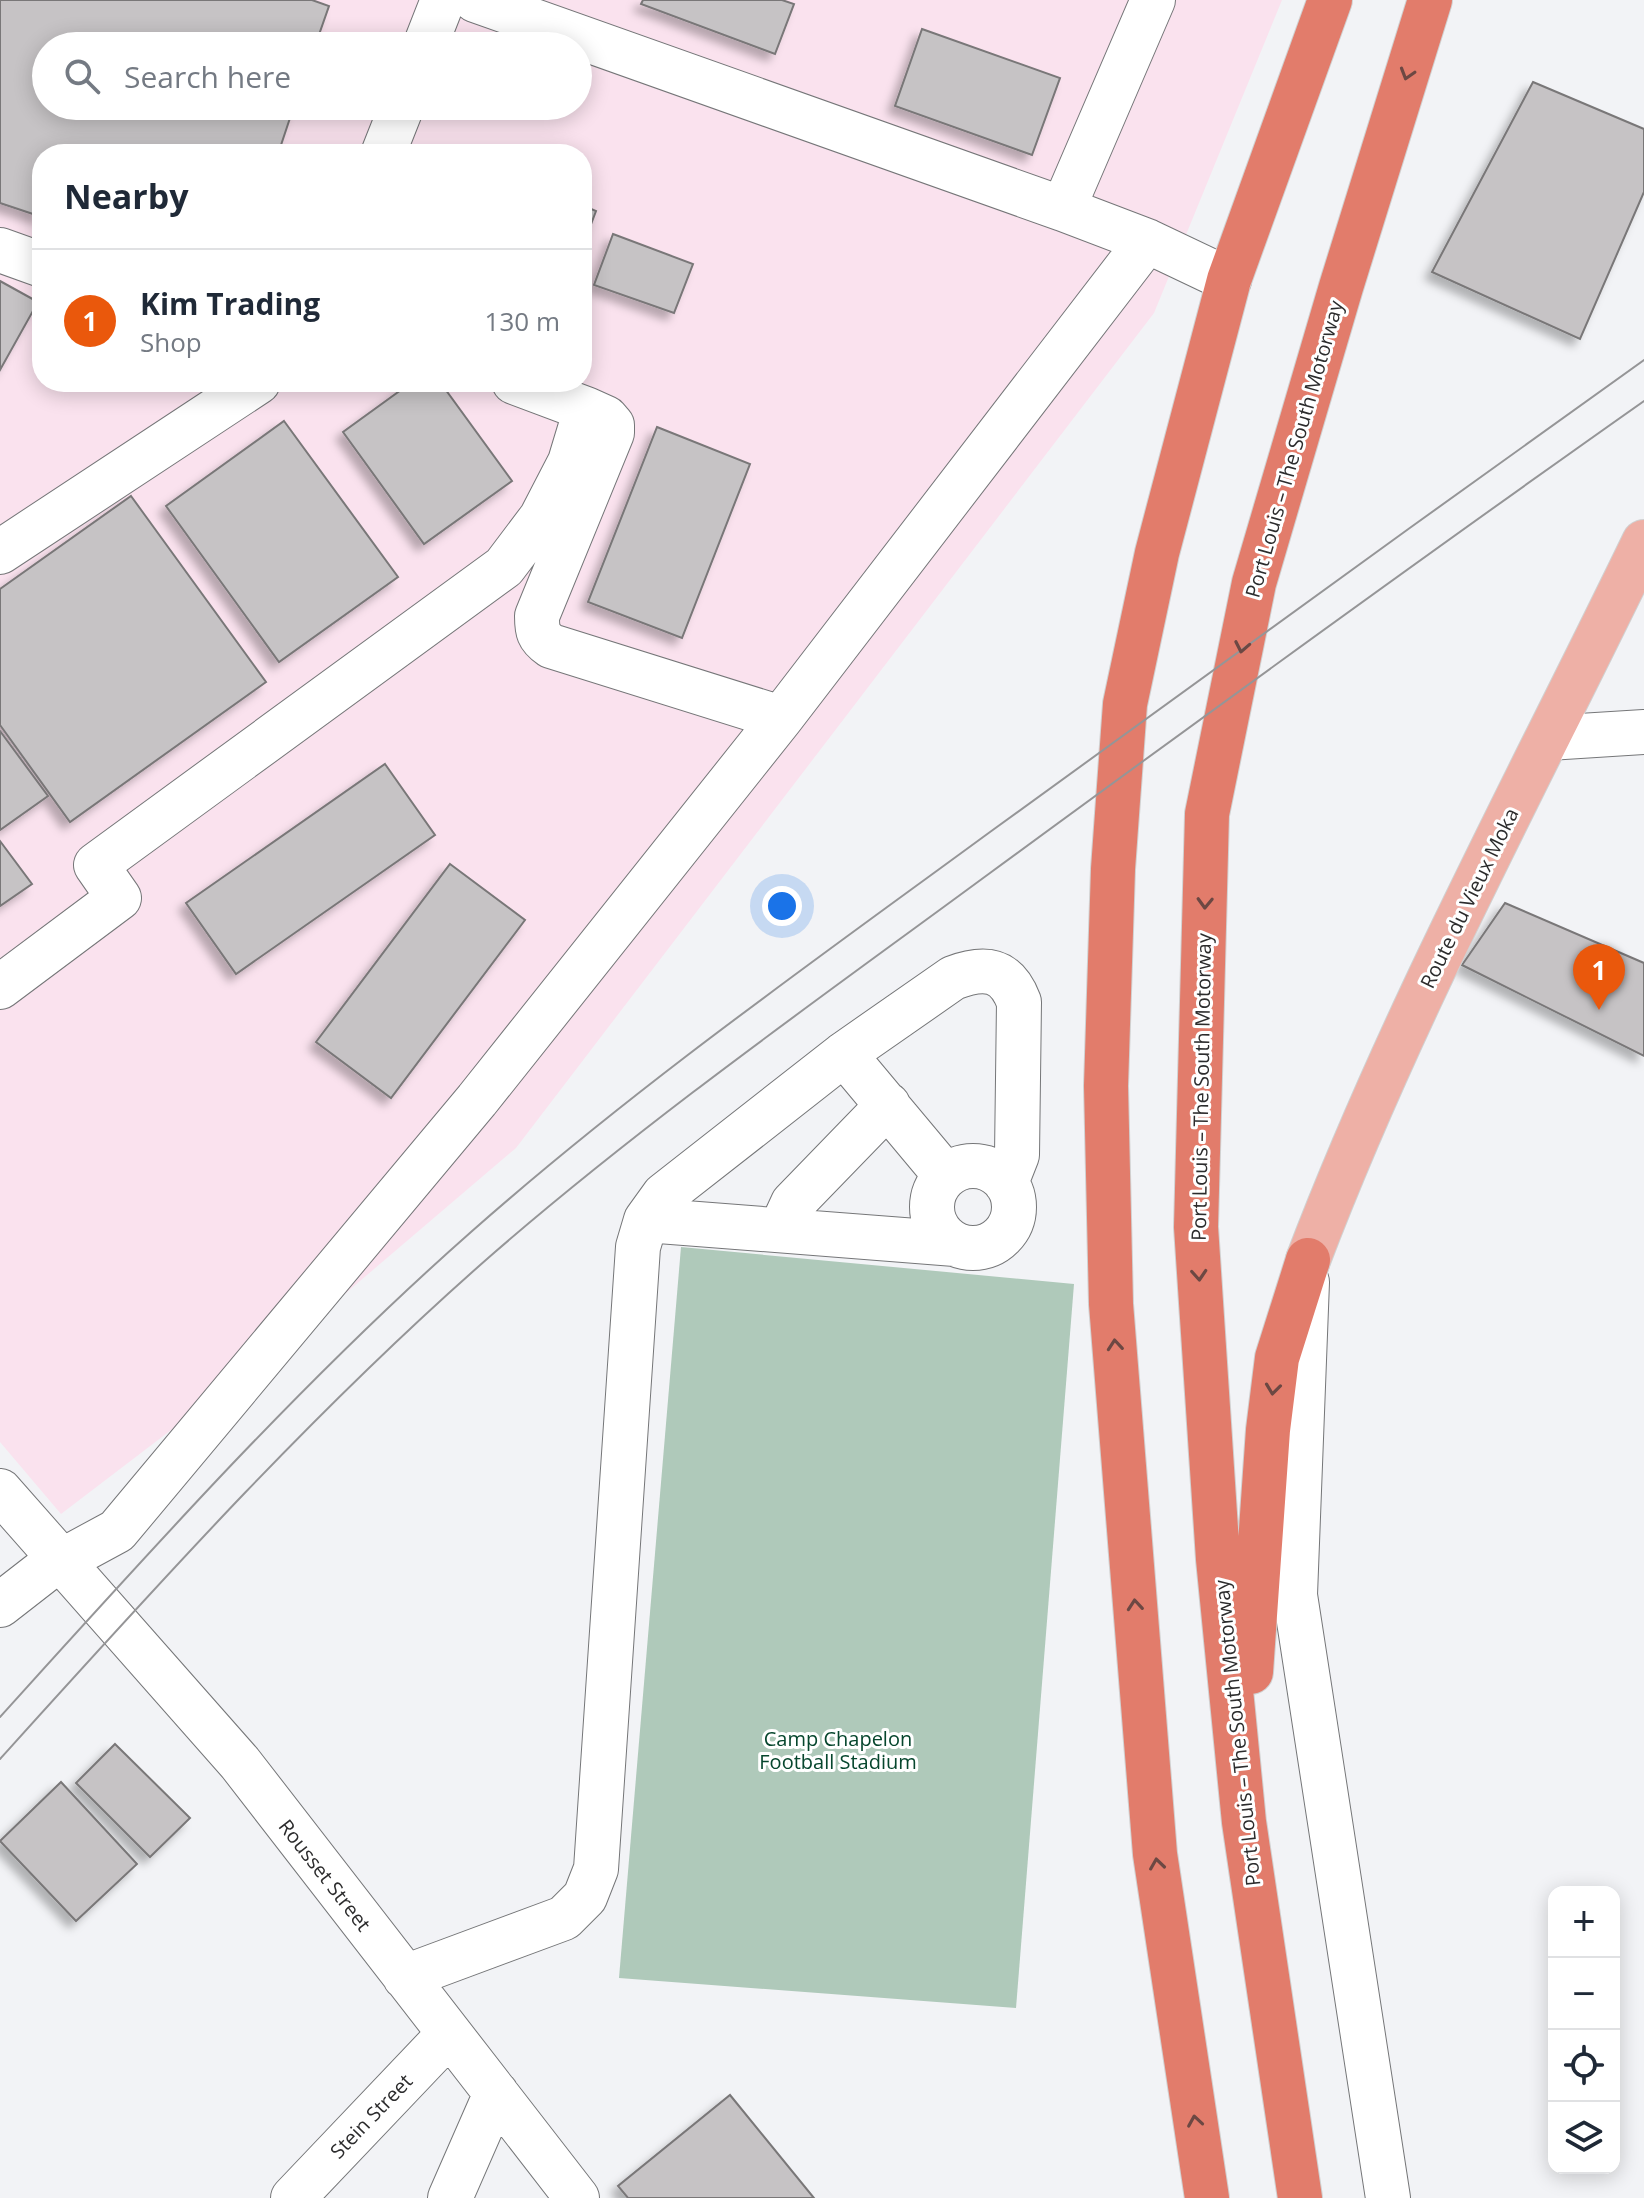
<!DOCTYPE html>
<html lang="en">
<head>
<meta charset="utf-8">
<style>
	:root { --surface:#fff; --page:#f2f2f3; --text:#1f2937; --muted:#747a83; --line:#e0e1e3; --accent:#ea580c }
	body { margin:0; font-family:"Open Sans",sans-serif; background:var(--page); color:var(--text) }
	.controls { position:absolute; right:24px; bottom:24px; display:grid; overflow:hidden; border-radius:16px; box-shadow:0 4px 20px #0003 }
	.controls button { width:72px; height:72px; display:grid; place-items:center; padding:0; border:0; border-bottom:2px solid var(--line); background:var(--surface); color:var(--text); font:40px sans-serif }
	.you { position:absolute; left:782px; top:906px; width:28px; height:28px; margin:-20px; border:6px solid #fff; border-radius:50%; background:#1a73e8; box-shadow:0 0 0 12px #1a73e833 }
	.badge { display:grid; place-items:center; width:52px; height:52px; border-radius:50%; background:var(--accent); color:#fff; font-size:26px; font-weight:700 }
	.pin { position:absolute; translate:-50% -66px; filter:drop-shadow(0 2px 4px #0008) }
	.pin::after { content:''; position:absolute; top:42px; width:28px; height:24px; background:inherit; clip-path:polygon(0 0,100% 0,50% 100%) }
	.list { margin:0; padding:0; list-style:none }
	h2 { display:flex; justify-content:space-between; align-items:center; height:104px; margin:0; padding:0 32px; font-size:34px }
	h2 small { font-size:26px; font-weight:400; color:var(--muted) }
	.list li { display:grid; grid-template-columns:52px 1fr auto; gap:24px; align-items:center; box-sizing:border-box; height:144px; padding:0 32px; border-top:2px solid var(--line) }
	.list b { display:block; font-size:30px; white-space:nowrap }
	.list p { margin:0; font-size:26px; white-space:nowrap; color:var(--muted) }
	.list em { font-size:26px; font-style:normal; color:var(--muted) }
	.icon { flex:none; width:44px; height:44px; fill:none; stroke:currentColor; stroke-width:2; stroke-linecap:round; stroke-linejoin:round }
	.map { position:relative; flex:none; width:1644px; height:2198px; overflow:hidden }
	.search { position:absolute; background:var(--surface); box-shadow:0 4px 20px #0003; left:32px; top:32px; width:560px; height:88px; display:flex; align-items:center; gap:20px; box-sizing:border-box; padding:0 28px; border-radius:44px; color:var(--muted); font-size:30px }
	.panel { position:absolute; background:var(--surface); box-shadow:0 4px 20px #0003; left:32px; top:144px; width:560px; height:248px; border-radius:32px }
	.map>svg:first-child { display:block }
	.industrial { fill:#fae2ee; fill-rule:evenodd }
	.green { fill:#afc9ba }
	.building { fill:#c6c3c5; stroke:#797778; stroke-width:2; filter:url(#shadow) }
	.lines { fill:none; stroke-linecap:round; stroke-linejoin:round }
	.minor-casing { stroke:#757678; stroke-width:46 }
	.major-casing { stroke:#d1d1d1; stroke-width:46 }
	.highway-casing { stroke:#d1d1d1; stroke-width:46 }
	.minor { stroke:#fff; stroke-width:44 }
	.major { stroke:#eeb0a6; stroke-width:44 }
	.highway { stroke:#e27c6b; stroke-width:44 }
	.tram { stroke:#959597; stroke-width:2 }
	.oneway { stroke:#6c4843 }
	.labels { text-anchor:middle; dominant-baseline:central; stroke-width:6; stroke-linejoin:round; paint-order:stroke }
	.street-label { font-size:20px; fill:#2c2c2d; stroke:#fff }
	.park-label { font-size:20px; fill:#06462d; stroke:#fff }
</style>
</head>
<body>
<div class="map">
<svg width="1644" height="2198" viewBox="0 0 1644 2198">
	<defs>
		<filter id="shadow"><feDropShadow dx="-7" dy="7" stdDeviation="4" flood-color="#0004"/></filter>
	</defs>
	<rect width="100%" height="100%" fill="#f2f3f6"/>
	<path class="industrial" d="M 0,0 L 1282,0 L 1154,313 L 516,1148 L 306,1327 L 61,1514 L 0,1442 ZM 46,46 L 578,46 L 578,106 L 46,106 ZM 42,154 L 582,154 L 582,382 L 42,382 Z"/>
	<path class="green" d="M 681,1247 L 1074,1284 L 1016,2008 L 619,1978 Z"/>
	<path class="building" d="M 0,0 L 312,0 L 329,6 L 315,46 L 46,46 L 46,106 L 294,106 L 278,154 L 42,154 L 42,217 L 0,203 Z
		M 643,0 L 782,0 L 794,4 L 775,54 L 641,4 Z
		M 922,29 L 1060,78 L 1032,155 L 895,106 Z
		M 1533,82 L 1644,129 L 1644,192 L 1580,339 L 1432,272 Z
		M 582,205 L 596,211 L 582,248 Z
		M 613,234 L 693,264 L 674,313 L 594,285 Z
		M 0,281 L 38,302 L 0,370 Z
		M 412,382 L 440,382 L 512,481 L 424,544 L 343,432 Z
		M 284,421 L 398,577 L 279,662 L 166,506 Z
		M 657,427 L 750,464 L 682,638 L 588,602 Z
		M 131,496 L 266,682 L 70,822 L 0,725 L 0,589 Z
		M 0,731 L 48,796 L 0,830 Z
		M 385,764 L 435,835 L 236,974 L 186,903 Z
		M 0,841 L 32,884 L 0,906 Z
		M 450,864 L 525,920 L 391,1098 L 316,1042 Z
		M 1505,903 L 1644,963 L 1644,1056 L 1462,965 Z
		M 115,1744 L 190,1818 L 150,1857 L 76,1783 Z
		M 61,1782 L 137,1864 L 76,1921 L 0,1841 Z
		M 730,2095 L 814,2198 L 628,2198 L 618,2186 Z"/>
	<g class="lines">
		<g class="minor-casing">
			<path id="minor" d="M 475,0 L 1063,209 L 1147,241 L 1229,280
				M 425,46 L 443,0
				M 383,154 L 402,106
				M 1063,209 L 1153,0
				M 0,250 L 42,265
				M 586,409 L 606,418 L 612,425 L 612,433 L 537,616 C 537,631 538,637 551,646 L 781,718
				M 0,552 L 258,382
				M 1548,738 L 1644,732
				M 0,987 L 119,898 L 96,865 L 504,567 L 541,518 L 570,462 L 586,409 L 514,382
				M 844,1054 L 946,1176
				M932 1207a41 41 0 1 1 82 0a41 41 0 1 1-82 0Z
				M 646,1220 L 955,1244
				M 784,1230 L 787,1216 L 793,1203 L 888,1105
				M 1307,1282 L 1295,1595 L 1388,2198
				M 0,1491 L 240,1763 L 577,2198
				M 0,1605 L 45,1570 L 117,1531 L 477,1100 L 781,718 L 1147,241
				M 405,1977 L 564,1918 L 585,1897 L 596,1869 L 638,1247 L 646,1220 L 664,1195 L 844,1054 L 953,978 C 985,966 1006,968 1019,1002 L 1017,1155 L 1006,1183
				M 293,2198 L 449,2034
				M 450,2198 L 496,2093"/>
		</g>
		<g class="major-casing">
			<path id="major" d="M 1308,1260 C 1402,1013 1529,780 1644,542"/>
		</g>
		<g class="highway-casing">
			<path id="highway" d="M 1251,1672 L 1268,1430 L 1277,1358 L 1308,1260
				M 1207,2198 L 1155,1854 L 1111,1304 L 1106,1086 L 1113,869 L 1125,704 L 1157,553 L 1229,280 L 1330,0
				M 1300,2198 L 1244,1822 L 1218,1559 L 1196,1227 L 1207,814 L 1254,583 L 1341,287 L 1430,0"/>
		</g>
		<use href="#minor" class="minor"/>
		<use href="#major" class="major"/>
		<use href="#highway" class="highway"/>
		<path class="tram" d="M 0,1717 C 151,1550 302,1381 471,1232 C 635,1087 814,961 990,832 C 1208,674 1425,516 1644,360
			M 0,1759 C 158,1584 317,1407 495,1252 C 652,1116 823,996 990,873 C 1207,714 1424,556 1644,401"/>
	</g>
	<defs><path id="oneway-chevron" d="M-2-3.5L2.5 0L-2 3.5" fill="none" stroke-width="1.6" stroke-linecap="round" stroke-linejoin="round" transform="scale(2)"/></defs>
	<g class="oneway">
		<use href="#oneway-chevron" transform="translate(1407 74) rotate(107)"/>
		<use href="#oneway-chevron" transform="translate(1242 647) rotate(101)"/>
		<use href="#oneway-chevron" transform="translate(1205 903) rotate(92)"/>
		<use href="#oneway-chevron" transform="translate(1199 1275) rotate(86)"/>
		<use href="#oneway-chevron" transform="translate(1115 1345) rotate(-95)"/>
		<use href="#oneway-chevron" transform="translate(1273 1389) rotate(97)"/>
		<use href="#oneway-chevron" transform="translate(1135 1605) rotate(-95)"/>
		<use href="#oneway-chevron" transform="translate(1157 1864) rotate(-98)"/>
		<use href="#oneway-chevron" transform="translate(1195 2121) rotate(-99)"/>
	</g>
	<g class="labels">
		<g class="street-label">
			<text transform="translate(1294 449) rotate(-74)">Port Louis – The South Motorway</text>
			<text transform="translate(1469 898) rotate(-64)">Route du Vieux Moka</text>
			<text transform="translate(1201 1087) rotate(-89)">Port Louis – The South Motorway</text>
			<text transform="translate(1237 1733) rotate(-96)">Port Louis – The South Motorway</text>
			<text transform="translate(325 1875) rotate(52)">Rousset Street</text>
			<text transform="translate(371 2116) rotate(-46)">Stein Street</text>
		</g>
		<g class="park-label">
			<text x="838" y="1738">Camp Chapelon<tspan x="838" dy="23">Football Stadium</tspan></text>
		</g>
	</g>
</svg>
<div class="controls">
<button>+</button>
<button>−</button>
<button><svg class="icon" aria-label="locate" viewBox="0 0 24 24"><circle cx="12" cy="12" r="6"/><path d="M12 2v4M12 18v4M2 12h4M18 12h4"/></svg></button>
<button><svg class="icon" aria-label="layers" viewBox="0 0 24 24"><path d="M12 4l9 5-9 5-9-5zM3 14l9 5 9-5"/></svg></button>
</div>
<div class="you"></div>
<div class="pin badge" style="left:1599px;top:1010px">1</div>
<div class="search"><svg class="icon" aria-label="search" viewBox="0 0 24 24"><circle cx="10" cy="10" r="6"/><path d="M15 15l6 6"/></svg>Search here</div>
<section class="panel">
<h2>Nearby<small></small></h2>
<ul class="list">
<li><span class="badge">1</span><div><b>Kim Trading</b><p>Shop</p></div><em>130 m</em></li>
</ul>
</section>
</div>
</body>
</html>
